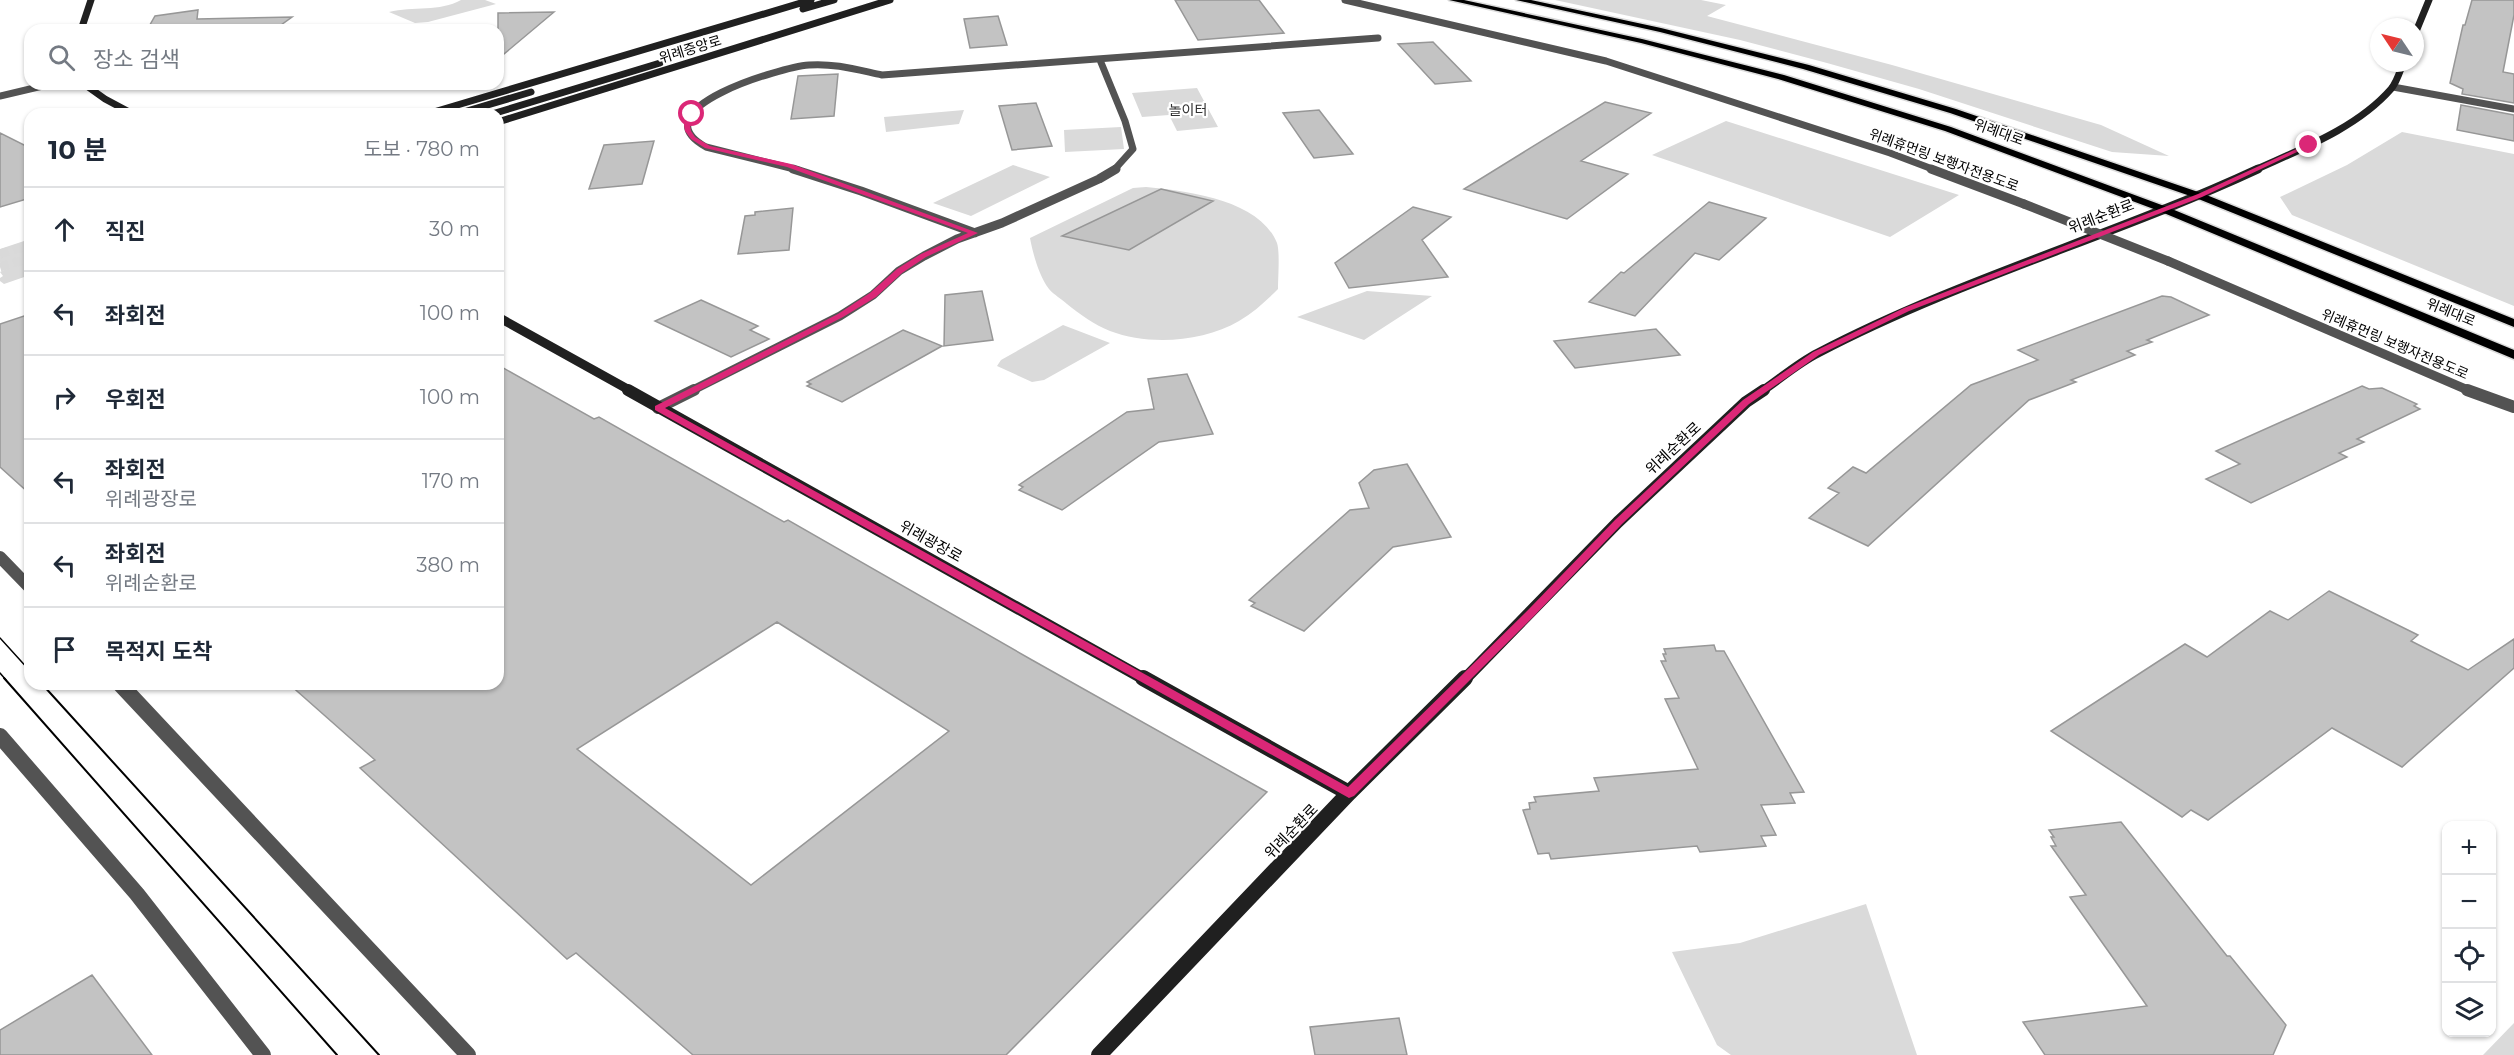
<!DOCTYPE html>
<html lang="ko">
<head>
<meta charset="utf-8">
<style>
	:root { --surface:#fff; --page:#f2f2f3; --text:#1f2937; --muted:#747a83; --line:#e0e1e3 }
	body { margin:0; font-family:Montserrat,"Noto Sans KR",sans-serif; background:var(--page); color:var(--text) }
	.controls { position:absolute; right:18px; bottom:18px; display:grid; overflow:hidden; border-radius:12px; box-shadow:0 2px 4px #0004 }
	.controls button { width:54px; height:54px; display:grid; place-items:center; padding:0; border:0; border-bottom:2px solid var(--line); background:var(--surface); color:var(--text); font:30px sans-serif }
	.compass { position:absolute; left:2370px; top:18px; width:54px; height:54px; border-radius:50%; background:var(--surface); box-shadow:0 2px 4px #0004; rotate:305deg }
	.stop { position:absolute; width:18px; height:18px; margin:-14px; border:4px solid #db2777; border-radius:50%; background:#fff }
	.stop.end { background:#db2777; border-color:#fff; box-shadow:0 2px 6px #0008 }
	.list { margin:0; padding:0; list-style:none }
	h2 { display:flex; justify-content:space-between; align-items:center; height:78px; margin:0; padding:0 24px; font-size:26px }
	h2 small { font-size:20px; font-weight:400; color:var(--muted) }
	.list li { display:grid; grid-template-columns:39px 1fr auto; gap:18px; align-items:center; box-sizing:border-box; height:84px; padding:0 24px; border-top:2px solid var(--line) }
	.list b { display:block; font-size:22px; white-space:nowrap }
	.list p { margin:0; font-size:20px; white-space:nowrap; color:var(--muted) }
	.list em { font-size:20px; font-style:normal; color:var(--muted) }
	.icon { flex:none; width:33px; height:33px; fill:none; stroke:currentColor; stroke-width:2; stroke-linecap:round; stroke-linejoin:round }
	.map { position:relative; flex:none; width:2514px; height:1055px; overflow:hidden }
	.search { position:absolute; background:var(--surface); box-shadow:0 2px 4px #0004; left:24px; top:24px; width:480px; height:66px; display:flex; align-items:center; gap:15px; box-sizing:border-box; padding:0 21px; border-radius:18px; color:var(--muted); font-size:22px }
	.panel { position:absolute; background:var(--surface); box-shadow:0 2px 4px #0004; left:24px; top:108px; width:480px; height:582px; border-radius:18px }
	.map>svg:first-child { display:block }
	.green { fill:#dadada }
	.building { fill:#c3c3c3; stroke:#979797; stroke-width:1.5; fill-rule:evenodd }
	.lines { fill:none; stroke-linecap:round; stroke-linejoin:round }
	.secondary-tunnel { stroke:#d9d9d9; stroke-width:9; stroke-dasharray:9 4.5; stroke-linecap:butt }
	.primary-casing { stroke:#dbdbdb; stroke-width:3 }
	.street-far3 { stroke:#535353; stroke-width:7 }
	.street-far2 { stroke:#535353; stroke-width:9 }
	.street-far1 { stroke:#535353; stroke-width:12 }
	.street { stroke:#535353; stroke-width:16 }
	.secondary-far3 { stroke:#202020; stroke-width:7 }
	.secondary-far2 { stroke:#202020; stroke-width:9 }
	.secondary-far1 { stroke:#202020; stroke-width:12 }
	.secondary { stroke:#202020; stroke-width:16 }
	.primary { fill:#000; fill-rule:evenodd }
	.tram-far1 { stroke:#000; stroke-width:1.5 }
	.tram { stroke:#000; stroke-width:2 }
	.street-bridge { stroke:#535353; stroke-width:9 }
	.route { fill:#db2777 }
	.labels { text-anchor:middle; dominant-baseline:central; stroke-width:4.5; stroke-linejoin:round; paint-order:stroke }
	.far-street-label { font-size:14px; fill:#000; stroke:#fff }
	.far-park-label { font-size:14px; fill:#313131; stroke:#fff }
	.street-label { font-size:15px; fill:#000; stroke:#fff }
</style>
</head>
<body>
<div class="map">
<svg width="2514" height="1055" viewBox="0 0 2514 1055">
	<rect width="100%" height="100%" fill="#fff"/>
	<path class="green" d="M 461,0 L 485,0 L 496,4 L 428,22 L 415,23 L 389,12 C 413,6 440,12 461,0 Z
		M 1555,0 L 1701,0 L 1726,5 L 1707,16 L 1892,65 L 2101,125 L 2169,156 L 2112,152 L 1919,89 L 1827,63 L 1740,40 Z
		M 1197,88 L 1218,127 L 1177,131 L 1169,115 L 1142,117 L 1132,93 Z
		M 964,110 L 959,124 L 886,132 L 884,117 Z
		M 1726,121 L 1959,195 L 1890,237 L 1652,155 Z
		M 1121,127 L 1124,149 L 1065,152 L 1064,130 Z
		M 2402,132 L 2514,154 L 2514,306 L 2292,215 L 2280,197 L 2347,165 Z
		M 1013,165 L 1050,177 L 971,216 L 933,203 Z
		M 1146,187 C 1186,191 1259,199 1277,243 C 1280,252 1278,277 1278,289 C 1266,301 1254,312 1239,321 C 1203,342 1149,346 1110,331 C 1095,325 1079,314 1067,304 C 1062,299 1054,295 1049,289 C 1039,276 1033,254 1030,238 L 1133,188 Z
		M 30,239 L 30,275 L 4,284 L 0,281 L 0,278 L 3,276 L 0,272 L 8,268 L 0,262 L 0,249 Z
		M 1367,291 L 1432,296 L 1364,340 L 1297,317 Z
		M 1063,325 L 1110,343 L 1044,380 L 1032,382 L 997,366 L 1001,360 Z
		M 1866,904 L 1917,1055 L 1731,1055 L 1717,1045 L 1672,952 L 1740,943 Z
		M 2514,1023 L 2514,1055 L 2483,1055 Z"/>
	<path class="building" d="M 1175,0 L 1259,0 L 1284,33 L 1198,40 Z
		M 2472,0 L 2514,0 L 2514,15 L 2503,72 L 2514,74 L 2514,103 L 2462,94 L 2463,89 L 2450,83 L 2463,25 L 2465,25 Z
		M 198,10 L 197,19 L 292,17 L 274,30 L 147,30 L 155,16 Z
		M 554,12 L 498,59 L 498,13 Z
		M 998,16 L 1007,45 L 970,48 L 964,19 Z
		M 1433,42 L 1471,81 L 1435,84 L 1398,44 Z
		M 838,74 L 834,116 L 791,119 L 798,76 Z
		M 1605,102 L 1651,113 L 1581,161 L 1628,174 L 1567,219 L 1464,189 Z
		M 1036,103 L 1052,146 L 1012,150 L 999,106 Z
		M 2461,105 L 2514,115 L 2514,141 L 2457,130 Z
		M 1319,110 L 1353,154 L 1314,158 L 1283,113 Z
		M 0,133 L 30,148 L 30,198 L 0,207 Z
		M 654,141 L 642,184 L 589,189 L 604,145 Z
		M 1161,189 L 1213,201 L 1129,250 L 1062,236 Z
		M 1709,202 L 1766,218 L 1719,260 L 1695,253 L 1635,316 L 1589,302 L 1621,272 L 1624,273 Z
		M 1413,207 L 1451,217 L 1422,240 L 1448,277 L 1349,288 L 1335,263 Z
		M 793,208 L 789,250 L 738,254 L 745,216 L 755,215 L 755,212 Z
		M 982,291 L 993,340 L 944,346 L 945,295 Z
		M 2162,296 L 2171,297 L 2209,315 L 2147,340 L 2152,342 L 2127,351 L 2135,355 L 2071,380 L 2076,382 L 2029,400 L 1868,546 L 1809,518 L 1839,493 L 1828,488 L 1853,467 L 1866,473 L 1971,385 L 2038,360 L 2018,350 Z
		M 701,300 L 758,326 L 750,330 L 769,339 L 731,357 L 655,321 Z
		M 30,314 L 30,494 L 0,467 L 0,324 Z
		M 1656,329 L 1680,355 L 1575,368 L 1554,341 Z
		M 903,330 L 942,346 L 842,402 L 807,386 L 811,384 L 807,382 Z
		M 498,365 L 594,419 L 599,417 L 784,522 L 788,520 L 1032,660 L 1267,792 L 1006,1055 L 693,1055 L 576,953 L 567,959 L 360,768 L 375,760 L 289,684 L 498,684 ZM 777,622 L 949,731 L 751,885 L 577,749 Z
		M 1187,374 L 1213,434 L 1159,442 L 1062,510 L 1019,490 L 1023,487 L 1019,485 L 1127,412 L 1154,409 L 1148,379 Z
		M 2362,386 L 2369,389 L 2382,388 L 2417,404 L 2414,406 L 2420,409 L 2357,439 L 2364,442 L 2339,453 L 2347,457 L 2251,503 L 2206,479 L 2240,464 L 2216,451 Z
		M 1407,464 L 1451,537 L 1393,547 L 1304,631 L 1251,606 L 1255,603 L 1249,600 L 1350,510 L 1369,508 L 1359,483 L 1374,470 Z
		M 2329,591 L 2418,635 L 2411,641 L 2468,670 L 2514,639 L 2514,668 L 2402,767 L 2332,728 L 2208,820 L 2191,810 L 2182,817 L 2051,731 L 2185,644 L 2207,657 L 2270,611 L 2288,620 Z
		M 1714,645 L 1716,651 L 1724,651 L 1804,792 L 1790,793 L 1795,803 L 1761,805 L 1776,835 L 1761,836 L 1766,846 L 1700,852 L 1697,846 L 1551,859 L 1549,853 L 1538,854 L 1523,810 L 1530,809 L 1529,803 L 1536,802 L 1534,797 L 1599,791 L 1594,778 L 1698,769 L 1665,699 L 1679,698 L 1661,661 L 1666,661 L 1663,654 L 1666,654 L 1664,649 Z
		M 2121,822 L 2227,956 L 2230,956 L 2286,1025 L 2273,1055 L 2045,1055 L 2023,1022 L 2147,1006 L 2070,897 L 2086,895 L 2051,846 L 2056,846 L 2051,837 L 2054,837 L 2049,830 Z
		M 92,975 L 152,1055 L 0,1055 L 0,1030 Z
		M 1399,1018 L 1407,1055 L 1315,1055 L 1310,1027 Z"/>
	<g class="lines">
		<path class="secondary-tunnel" d="M 0,254 L 30,245
			M 0,267 L 30,258"/>
		<g class="primary-casing">
			<path id="primary" d="M 1449,0 L 1464,0 L 1642,39 L 1784,75 L 1951,127 L 2167,207 L 2514,350 L 2514,359 L 2159,211 L 1945,131 L 1778,79 L 1641,43 Z
				M 1516,0 L 1531,0 L 1661,28 L 1809,65 L 1956,109 L 2204,194 L 2514,319 L 2514,327 L 2196,198 L 1950,113 L 1803,69 L 1660,32 Z"/>
		</g>
		<path class="street-far3" d="M 1345,0 L 1606,61 L 1890,153 L 1935,170
			M 1100,60 L 1125,121 L 1133,149 L 1114,170
			M 2393,87 L 2514,109
			M 0,96 L 51,84
			M 798,170 L 706,147 C 637,109 782,67 809,65 C 834,63 858,70 882,75 L 1378,38"/>
		<path class="street-far2" d="M 793,169 L 861,191 L 975,233
			M 1931,169 L 2024,204
			M 2168,261 L 2470,391
			M 691,391 L 840,316 L 873,295 L 899,271 L 924,256 L 957,239 L 1002,223 L 1099,179 L 1116,169"/>
		<path class="street-far1" d="M 2467,390 L 2514,407
			M 658,408 L 694,390
			M 0,557 L 30,588"/>
		<path class="street" d="M 120,684 L 468,1055
			M 0,736 L 137,894 L 263,1055"/>
		<path class="secondary-far3" d="M 803,9 L 834,0
			M 81,30 L 91,0
			M 2415,34 L 2429,0
			M 84,84 L 105,99 L 133,114
			M 427,114 L 811,0
			M 457,114 L 531,92
			M 492,114 L 660,63
			M 498,122 L 890,0
			M 2255,170 C 2301,149 2357,128 2391,89 C 2397,82 2400,71 2403,63"/>
		<path class="secondary-far2" d="M 498,317 L 631,391
			M 1762,391 C 1780,379 1798,363 1818,353 C 1959,279 2114,236 2258,169"/>
		<path class="secondary-far1" d="M 628,390 L 1146,680
			M 1464,680 L 1618,522 L 1746,402 L 1764,390"/>
		<path class="secondary" d="M 1143,678 L 1349,793
			M 1099,1055 L 1349,793 L 1465,678"/>
		<use href="#primary" class="primary"/>
		<path class="tram-far1" d="M 0,638 L 30,671
			M 0,673 L 6,680"/>
		<path class="tram" d="M 4,678 L 337,1055
			M 42,684 L 379,1055"/>
		<path class="street-bridge" d="M 2024,204 L 2168,261"/>
	</g>
	<path class="route" d="M 690,113 L 695,114 L 690,125 L 691,131 L 695,137 L 710,146 L 791,164 L 978,233 L 926,257 L 902,273 L 876,297 L 843,317 L 665,408 L 1348,787 L 1528,610 L 1615,520 L 1743,400 L 1813,352 L 1904,308 L 2198,194 L 2307,144 L 2312,145 L 2202,197 L 1909,311 L 1819,355 L 1749,404 L 1622,524 L 1535,615 L 1354,796 L 1349,798 L 655,410 L 655,406 L 838,314 L 870,293 L 897,269 L 921,254 L 968,233 L 787,167 L 705,148 L 691,139 L 685,131 L 684,125 Z"/>
	<g class="labels">
		<g class="far-street-label">
			<text transform="translate(690 49) rotate(-17)">위례중앙로</text>
			<text transform="translate(1999 132) rotate(20)">위례대로</text>
			<text transform="translate(1944 160) rotate(20)">위례휴먼링 보행자전용도로</text>
			<text transform="translate(2451 312) rotate(22)">위례대로</text>
			<text transform="translate(2395 344) rotate(23)">위례휴먼링 보행자전용도로</text>
		</g>
		<g class="far-park-label">
			<text x="1188" y="110">놀이터</text>
		</g>
		<g class="street-label">
			<text transform="translate(2101 216) rotate(-21)">위례순환로</text>
			<text transform="translate(1673 448) rotate(-43)">위례순환로</text>
			<text transform="translate(931 541) rotate(29)">위례광장로</text>
			<text transform="translate(1291 831) rotate(-46)">위례순환로</text>
		</g>
	</g>
</svg>
<div class="controls">
<button>+</button>
<button>−</button>
<button><svg class="icon" aria-label="locate" viewBox="0 0 24 24"><circle cx="12" cy="12" r="6"/><path d="M12 2v4M12 18v4M2 12h4M18 12h4"/></svg></button>
<button><svg class="icon" aria-label="layers" viewBox="0 0 24 24"><path d="M12 4l9 5-9 5-9-5zM3 14l9 5 9-5"/></svg></button>
</div>
<svg class="compass" viewBox="-18 -18 36 36"><path d="M0-13l5 13h-10z" fill="#e53935"/><path d="M0 13l5-13h-10z" fill="#747a83"/></svg>
<div class="stop" style="left:692px;top:114px"></div>
<div class="stop end" style="left:2309px;top:145px"></div>
<div class="search"><svg class="icon" aria-label="search" viewBox="0 0 24 24"><circle cx="10" cy="10" r="6"/><path d="M15 15l6 6"/></svg>장소 검색</div>
<section class="panel">
<h2>10 분<small>도보 · 780 m</small></h2>
<ul class="list">
<li><svg class="icon" aria-label="ahead" viewBox="0 0 24 24"><path d="M12 20V5M6 11l6-6 6 6"/></svg><div><b>직진</b></div><em>30 m</em></li>
<li><svg class="icon" aria-label="left" viewBox="0 0 24 24"><path d="M17 20v-9H6M10 6l-5 5 5 5"/></svg><div><b>좌회전</b></div><em>100 m</em></li>
<li><svg class="icon" aria-label="right" viewBox="0 0 24 24"><path d="M7 20v-9h11M14 6l5 5-5 5"/></svg><div><b>우회전</b></div><em>100 m</em></li>
<li><svg class="icon" aria-label="left" viewBox="0 0 24 24"><path d="M17 20v-9H6M10 6l-5 5 5 5"/></svg><div><b>좌회전</b><p>위례광장로</p></div><em>170 m</em></li>
<li><svg class="icon" aria-label="left" viewBox="0 0 24 24"><path d="M17 20v-9H6M10 6l-5 5 5 5"/></svg><div><b>좌회전</b><p>위례순환로</p></div><em>380 m</em></li>
<li><svg class="icon" aria-label="arrive" viewBox="0 0 24 24"><path d="M6 21V4h12l-3 4 3 4H6"/></svg><div><b>목적지 도착</b></div></li>
</ul>
</section>
</div>
</body>
</html>
